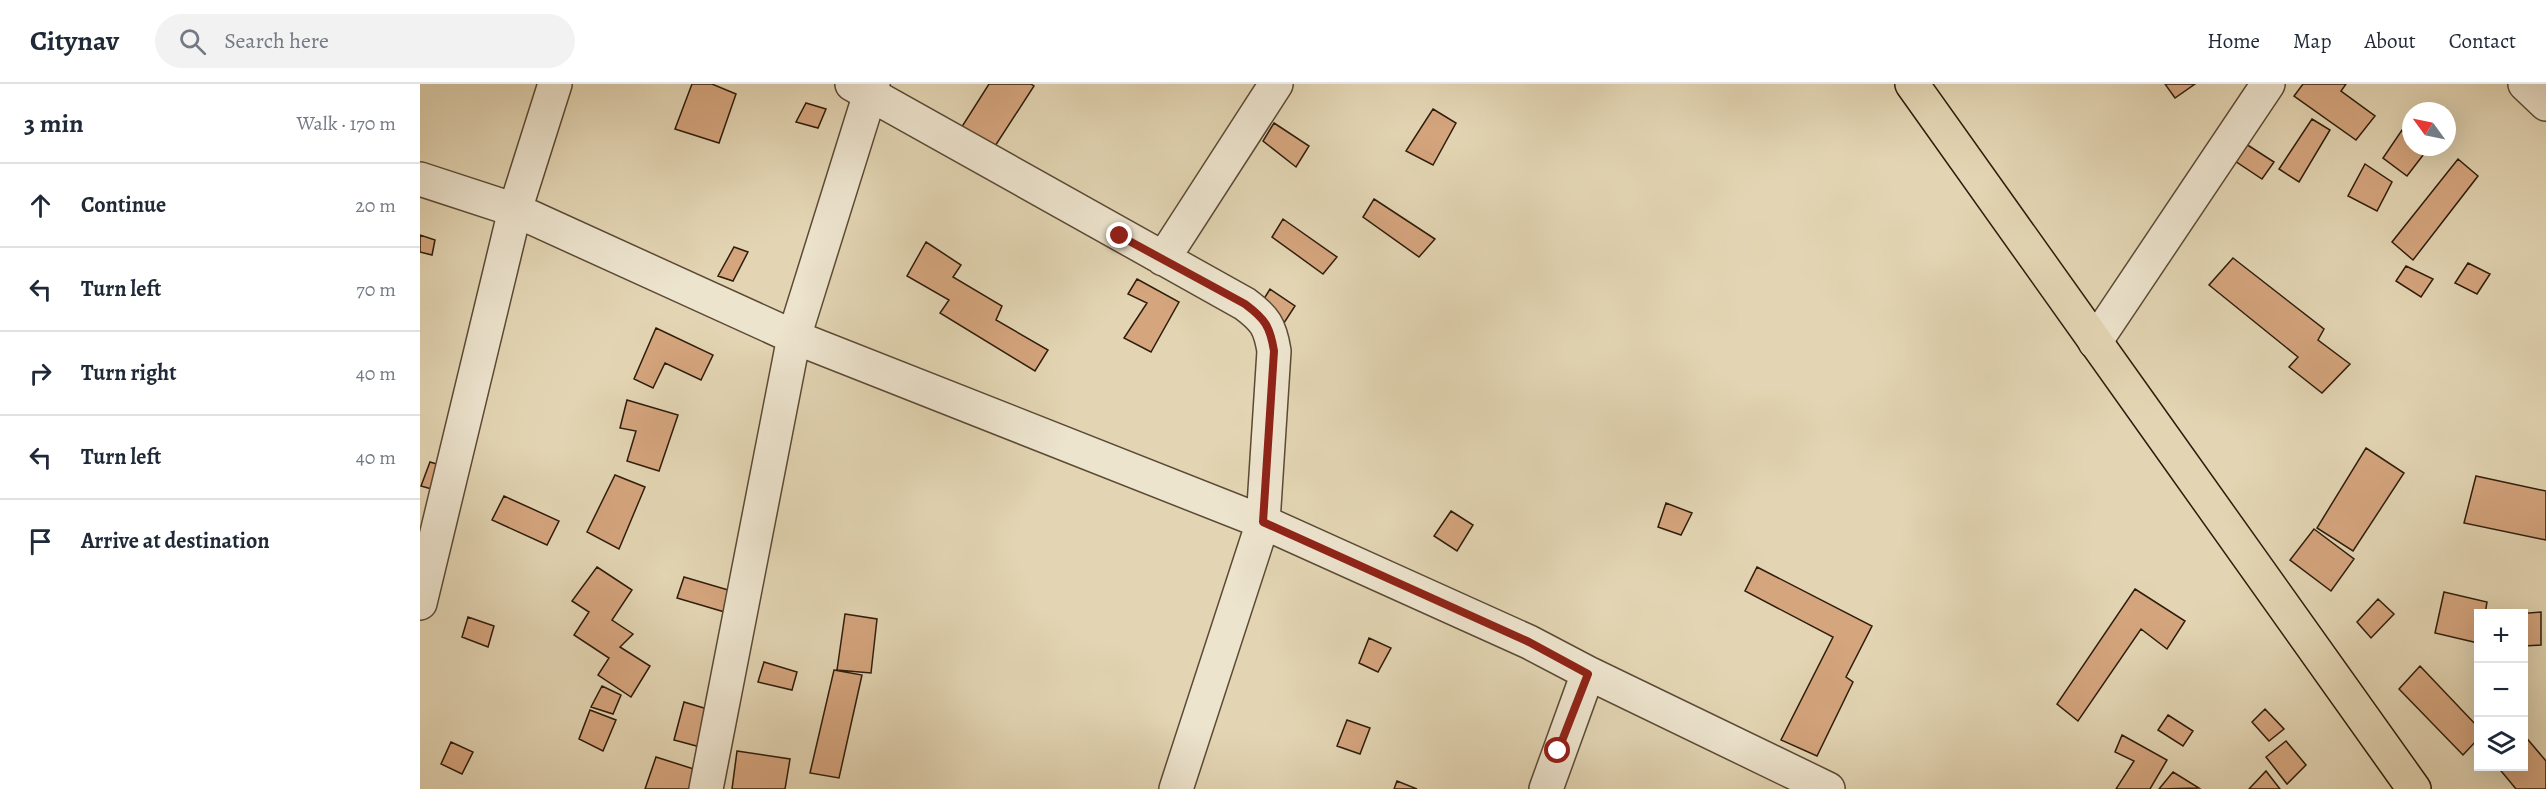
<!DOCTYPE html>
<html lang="en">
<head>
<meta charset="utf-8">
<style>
	:root { --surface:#fff; --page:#f2f2f3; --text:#1f2937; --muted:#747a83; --line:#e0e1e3 }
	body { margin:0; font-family:Alegreya,serif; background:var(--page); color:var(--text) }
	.controls { position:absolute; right:18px; bottom:18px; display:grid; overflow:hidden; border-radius:0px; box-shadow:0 6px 24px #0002 }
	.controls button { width:54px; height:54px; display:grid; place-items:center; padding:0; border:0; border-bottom:2px solid var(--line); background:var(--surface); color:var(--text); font:30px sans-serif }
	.compass { position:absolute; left:1982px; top:18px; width:54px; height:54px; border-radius:50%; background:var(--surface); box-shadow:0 6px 24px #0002; rotate:303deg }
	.stop { position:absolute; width:18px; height:18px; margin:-14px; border:4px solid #8f2418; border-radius:50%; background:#fff }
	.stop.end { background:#8f2418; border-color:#fff; box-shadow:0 2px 6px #0008 }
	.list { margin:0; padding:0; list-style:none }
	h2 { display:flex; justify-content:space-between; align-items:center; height:78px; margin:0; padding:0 24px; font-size:26px }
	h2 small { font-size:20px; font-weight:400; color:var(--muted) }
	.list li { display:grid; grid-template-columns:39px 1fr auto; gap:18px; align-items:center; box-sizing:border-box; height:84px; padding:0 24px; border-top:2px solid var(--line) }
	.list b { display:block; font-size:22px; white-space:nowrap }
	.list em { font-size:20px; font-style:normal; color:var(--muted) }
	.icon { flex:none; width:33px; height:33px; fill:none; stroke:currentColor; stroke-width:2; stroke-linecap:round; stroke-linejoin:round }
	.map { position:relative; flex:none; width:2126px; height:705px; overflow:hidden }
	header { display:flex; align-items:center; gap:36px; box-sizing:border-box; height:84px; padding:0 30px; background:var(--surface); border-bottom:2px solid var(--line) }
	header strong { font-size:28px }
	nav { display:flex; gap:33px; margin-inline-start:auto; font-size:21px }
	.search { width:420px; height:54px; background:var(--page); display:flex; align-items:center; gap:15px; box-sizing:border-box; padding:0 21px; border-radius:33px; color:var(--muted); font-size:22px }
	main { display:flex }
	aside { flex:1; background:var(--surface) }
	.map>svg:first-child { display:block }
	.building { fill:#d5a57e; stroke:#2e1c0b; stroke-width:1.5 }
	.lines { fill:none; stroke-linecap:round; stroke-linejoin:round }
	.minor-casing { stroke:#5b4a35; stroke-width:36 }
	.highway-casing { stroke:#2e1c0b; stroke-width:36 }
	.minor { stroke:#ede4ce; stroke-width:33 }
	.highway { stroke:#e3d5b3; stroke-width:33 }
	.route { stroke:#8f2418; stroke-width:8 }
</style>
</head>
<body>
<header>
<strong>Citynav</strong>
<div class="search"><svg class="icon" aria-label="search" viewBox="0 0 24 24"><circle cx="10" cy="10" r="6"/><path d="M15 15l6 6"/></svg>Search here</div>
<nav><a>Home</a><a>Map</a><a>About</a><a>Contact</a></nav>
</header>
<main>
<aside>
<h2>3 min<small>Walk · 170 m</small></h2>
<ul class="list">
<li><svg class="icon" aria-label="ahead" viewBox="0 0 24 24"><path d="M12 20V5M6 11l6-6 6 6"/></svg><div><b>Continue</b></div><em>20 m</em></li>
<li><svg class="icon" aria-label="left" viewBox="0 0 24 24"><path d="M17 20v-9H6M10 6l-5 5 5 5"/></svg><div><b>Turn left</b></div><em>70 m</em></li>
<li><svg class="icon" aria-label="right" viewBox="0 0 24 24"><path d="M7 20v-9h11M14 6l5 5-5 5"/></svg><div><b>Turn right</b></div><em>40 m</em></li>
<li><svg class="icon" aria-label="left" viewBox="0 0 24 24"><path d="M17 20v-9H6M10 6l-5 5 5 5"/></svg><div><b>Turn left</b></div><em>40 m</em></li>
<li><svg class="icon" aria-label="arrive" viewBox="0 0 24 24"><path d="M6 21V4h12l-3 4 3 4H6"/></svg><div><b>Arrive at destination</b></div></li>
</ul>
</aside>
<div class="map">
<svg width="2126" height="705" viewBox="0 0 2126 705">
	<rect width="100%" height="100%" fill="#e3d5b3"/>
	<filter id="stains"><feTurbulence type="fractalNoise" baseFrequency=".00333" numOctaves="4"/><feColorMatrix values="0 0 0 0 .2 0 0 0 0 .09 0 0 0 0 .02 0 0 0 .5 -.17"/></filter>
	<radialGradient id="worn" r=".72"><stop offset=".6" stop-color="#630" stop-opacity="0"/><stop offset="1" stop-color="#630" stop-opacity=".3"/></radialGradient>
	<path class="building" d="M 272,0 L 292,0 L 316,10 L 299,59 L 255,45 Z
		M 569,0 L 611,0 L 614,2 L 568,73 L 536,52 Z
		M 1745,0 L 1775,0 L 1755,14 Z
		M 1883,0 L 1926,0 L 1921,7 L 1955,32 L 1936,56 L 1874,12 Z
		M 386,19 L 406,25 L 398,44 L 376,38 Z
		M 1013,25 L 1036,39 L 1013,81 L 986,67 Z
		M 1892,35 L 1910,46 L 1879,98 L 1859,85 Z
		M 854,39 L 889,62 L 876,83 L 843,57 Z
		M 1982,46 L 1991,53 L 1991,63 L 2004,63 L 2007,66 L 1987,92 L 1963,74 Z
		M 1826,60 L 1854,78 L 1842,95 L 1815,77 Z
		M 2038,75 L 2058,92 L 1993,176 L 1972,158 Z
		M 1945,80 L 1972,98 L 1957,127 L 1928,112 Z
		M 954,115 L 1015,155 L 999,173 L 943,133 Z
		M 863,135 L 917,173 L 903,190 L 852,153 Z
		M 0,151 L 15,156 L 12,171 L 0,168 Z
		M 506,158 L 541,181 L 533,193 L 582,222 L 576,236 L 628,266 L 615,287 L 520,229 L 529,216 L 487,192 Z
		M 314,163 L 328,168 L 313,197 L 298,192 Z
		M 1813,174 L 1904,245 L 1898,256 L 1930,280 L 1902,309 L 1869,283 L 1878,273 L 1789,201 Z
		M 2048,179 L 2070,190 L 2057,210 L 2035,199 Z
		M 1986,182 L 2013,195 L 2001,213 L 1976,197 Z
		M 717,195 L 759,218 L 731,268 L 704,254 L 727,219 L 708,210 Z
		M 850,205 L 875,222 L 862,242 L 837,226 Z
		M 236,244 L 293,271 L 281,296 L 245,279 L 233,304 L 214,295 Z
		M 207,316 L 258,331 L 239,387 L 207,377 L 216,347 L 200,344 Z
		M 1946,364 L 1984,389 L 1933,467 L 1897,444 Z
		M 10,378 L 30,384 L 22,408 L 1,402 Z
		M 195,391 L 225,403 L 199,465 L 167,448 Z
		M 2056,392 L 2126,407 L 2126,456 L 2044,439 Z
		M 84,412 L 139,437 L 127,461 L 72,436 Z
		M 1246,419 L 1272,429 L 1261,451 L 1238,443 Z
		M 1031,427 L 1053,441 L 1037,467 L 1014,452 Z
		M 1894,445 L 1934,475 L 1911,507 L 1870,476 Z
		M 177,483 L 212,506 L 192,536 L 213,550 L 200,563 L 230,582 L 211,613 L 178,591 L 189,574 L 154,551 L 169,528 L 152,517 Z
		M 1337,483 L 1452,542 L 1426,593 L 1433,598 L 1397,672 L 1361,656 L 1413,553 L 1325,507 Z
		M 264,493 L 315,508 L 308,529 L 257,514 Z
		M 1715,505 L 1765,537 L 1747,565 L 1721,545 L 1658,637 L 1637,620 Z
		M 2024,508 L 2067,518 L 2065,530 L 2058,530 L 2058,559 L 2015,549 Z
		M 1958,515 L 1974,530 L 1951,554 L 1937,538 Z
		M 2121,528 L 2121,561 L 2104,562 L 2104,530 L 2096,530 Z
		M 425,530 L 457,535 L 451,589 L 417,586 Z
		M 48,533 L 74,542 L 68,563 L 42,553 Z
		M 949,554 L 971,564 L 958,588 L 939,579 Z
		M 344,578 L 377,588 L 372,606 L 338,598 Z
		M 2000,582 L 2058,643 L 2058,655 L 2043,671 L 1979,605 Z
		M 414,586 L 442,591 L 419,694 L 390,689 Z
		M 182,602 L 201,611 L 193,630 L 171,623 Z
		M 264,618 L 294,627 L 284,664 L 254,656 Z
		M 1845,625 L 1864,645 L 1849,657 L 1832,638 Z
		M 170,626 L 196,636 L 183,667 L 159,655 Z
		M 1748,631 L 1773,647 L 1763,662 L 1738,646 Z
		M 927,636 L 950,644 L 940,670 L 917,662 Z
		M 1702,651 L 1747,676 L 1730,705 L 1696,705 L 1714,677 L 1695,668 Z
		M 2104,651 L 2126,677 L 2126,705 L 2096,705 L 2077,682 L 2104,682 Z
		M 1866,657 L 1886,681 L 1867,700 L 1846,673 Z
		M 31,658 L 53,668 L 42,690 L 21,680 Z
		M 317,667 L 370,675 L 365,705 L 312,705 Z
		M 236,673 L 280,687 L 274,705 L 225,705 Z
		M 1846,687 L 1860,705 L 1829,705 Z
		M 1753,688 L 1779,704 L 1739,705 Z
		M 977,697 L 997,705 L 974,705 Z"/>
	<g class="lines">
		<g class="minor-casing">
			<path id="minor" d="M 432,0 L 825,220 C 845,235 850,242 854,267 L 843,438 L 756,705
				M 2105,0 L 2126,20
				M 0,95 L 95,126 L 374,253 L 843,438 L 1109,558 L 1168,589 L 1408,705
				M 743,175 L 856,0
				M 1675,258 L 1848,0
				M 0,519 L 95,126 L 135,0
				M 286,705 L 374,253 L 453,0
				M 1126,705 L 1168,589"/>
		</g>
		<g class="highway-casing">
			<path id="highway" d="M 1492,0 C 1658,236 1828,469 1994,705"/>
		</g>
		<use href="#minor" class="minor"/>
		<use href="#highway" class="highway"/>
	</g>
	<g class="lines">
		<path class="route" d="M 700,152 L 825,220 C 845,235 850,242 854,267 L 843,438 L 1109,558 L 1168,590 L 1138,667"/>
	</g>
	<rect width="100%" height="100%" filter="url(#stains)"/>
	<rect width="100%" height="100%" fill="url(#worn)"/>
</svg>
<div class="controls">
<button>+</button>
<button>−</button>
<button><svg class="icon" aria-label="layers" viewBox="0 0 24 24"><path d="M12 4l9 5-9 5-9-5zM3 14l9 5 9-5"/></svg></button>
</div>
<svg class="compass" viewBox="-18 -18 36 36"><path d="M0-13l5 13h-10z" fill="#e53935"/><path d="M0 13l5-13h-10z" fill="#747a83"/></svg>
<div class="stop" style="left:1138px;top:667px"></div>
<div class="stop end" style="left:700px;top:152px"></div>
</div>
</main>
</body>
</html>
